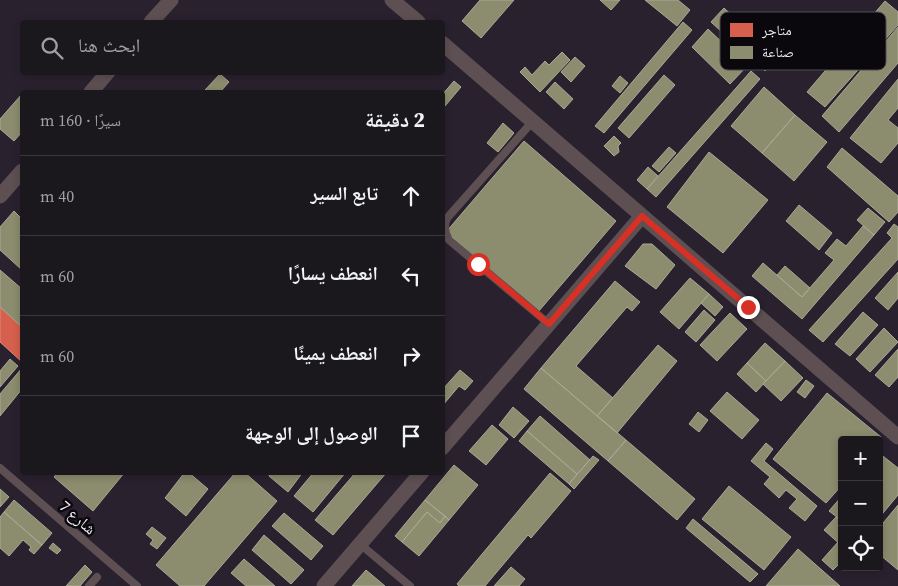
<!DOCTYPE html>
<html lang="ar">
<head>
<meta charset="utf-8">
<style>
	:root { --surface:#1a181c; --page:#272529; --text:#f1f3f6; --muted:#9fa0a3; --line:#38373b }
	body { margin:0; font-family:"Source Serif 4","Noto Naskh Arabic",serif; background:var(--page); color:var(--text); direction:rtl }
	.controls { position:absolute; right:15px; bottom:15px; display:grid; overflow:hidden; border-radius:5px; box-shadow:0 2px 8px #0003 }
	.controls button { width:45px; height:45px; display:grid; place-items:center; padding:0; border:0; border-bottom:1px solid var(--line); background:var(--surface); color:var(--text); font:25px sans-serif }
	.stop { position:absolute; width:15px; height:15px; margin:-11px; border:4px solid #d93025; border-radius:50%; background:#fff }
	.stop.end { background:#d93025; border-color:#fff; box-shadow:0 1px 5px #0008 }
	.list { margin:0; padding:0; list-style:none }
	h2 { display:flex; justify-content:space-between; align-items:center; height:65px; margin:0; padding:0 20px; font-size:21px }
	h2 small { font-size:16px; font-weight:400; color:var(--muted) }
	.list li { display:grid; grid-template-columns:32px 1fr auto; gap:15px; align-items:center; box-sizing:border-box; height:80px; padding:0 20px; border-top:1px solid var(--line) }
	.list b { display:block; font-size:19px; white-space:nowrap }
	.list em { font-size:16px; font-style:normal; color:var(--muted) }
	.icon { flex:none; width:28px; height:28px; fill:none; stroke:currentColor; stroke-width:2; stroke-linecap:round; stroke-linejoin:round }
	.map { position:relative; flex:none; width:898px; height:586px; overflow:hidden; direction:ltr }
	.search { position:absolute; background:var(--surface); box-shadow:0 2px 8px #0003; left:20px; top:20px; width:425px; height:55px; display:flex; align-items:center; gap:12px; box-sizing:border-box; padding:0 18px; border-radius:5px; color:var(--muted); font-size:19px }
	.panel { position:absolute; background:var(--surface); box-shadow:0 2px 8px #0003; left:20px; top:90px; width:425px; height:385px; border-radius:5px; direction:rtl }
	.map>svg:first-child { display:block }
	.built { fill:#2a212f; fill-rule:evenodd }
	.shops { fill:#d6604d; stroke:#de8a7f }
	.industry { fill:#8c8c6e; stroke:#aaa896 }
	.lines { fill:none; stroke-linecap:round; stroke-linejoin:round }
	.service { stroke:#5e5052; stroke-width:8 }
	.minor { stroke:#5e5052; stroke-width:15 }
	.route { stroke:#d93025; stroke-width:6 }
	.labels { text-anchor:middle; dominant-baseline:central; stroke-width:5; stroke-linejoin:round; paint-order:stroke }
	.street-label { font-size:16px; fill:#f0ebf3; stroke:#0b080d }
	.key { fill:#0b080d; stroke:#504c52; stroke-width:1 }
	.key-label { font-size:14px; fill:#f0ebf3 }
</style>
</head>
<body>
<div class="map">
<svg width="898" height="586" viewBox="0 0 898 586">
	<rect width="100%" height="100%" fill="#232025"/>
	<path class="built" d="M 0,0 L 898,0 L 898,586 L 0,586 ZM 22,22 L 442,22 L 442,72 L 22,72 ZM 22,92 L 442,92 L 442,472 L 22,472 ZM 842,440 L 879,440 L 879,567 L 842,567 Z"/>
	<path class="shops" d="M 0,307 L 22,327 L 22,362 L 0,342 Z"/>
	<path class="industry" d="M 480,0 L 514,0 L 481,38 L 462,21 Z
		M 600,0 L 620,0 L 611,10 Z
		M 645,0 L 678,0 L 690,10 L 677,26 Z
		M 885,1 L 898,12 L 898,25 L 825,107 L 807,92 Z
		M 724,8 L 760,41 L 747,55 L 711,22 Z
		M 683,22 L 692,30 L 604,133 L 595,126 Z
		M 898,27 L 898,63 L 839,132 L 822,116 Z
		M 708,29 L 747,66 L 730,84 L 692,47 Z
		M 785,36 L 791,42 L 765,71 L 759,65 Z
		M 562,52 L 570,60 L 540,92 L 520,72 L 525,67 L 532,75 L 545,61 L 549,65 Z
		M 575,57 L 585,66 L 571,82 L 561,72 Z
		M 751,71 L 760,79 L 656,197 L 647,189 Z
		M 220,74 L 229,82 L 220,92 L 208,92 L 205,90 Z
		M 664,75 L 675,85 L 629,138 L 618,128 Z
		M 620,76 L 628,83 L 620,93 L 612,86 Z
		M 898,79 L 898,108 L 888,120 L 898,128 L 898,143 L 881,163 L 850,138 Z
		M 454,81 L 461,87 L 445,106 L 442,104 L 442,95 Z
		M 555,82 L 573,99 L 564,109 L 546,92 Z
		M 764,87 L 795,115 L 762,153 L 731,126 Z
		M 22,94 L 22,132 L 14,141 L 0,129 L 0,119 Z
		M 795,115 L 827,142 L 794,181 L 762,153 Z
		M 503,123 L 514,133 L 498,152 L 487,143 Z
		M 614,136 L 621,143 L 618,146 L 619,152 L 614,156 L 604,146 Z
		M 524,141 L 616,221 L 538,312 L 446,232 Z
		M 669,147 L 676,153 L 659,172 L 652,166 Z
		M 842,148 L 898,196 L 898,212 L 889,222 L 827,167 Z
		M 709,152 L 768,200 L 723,253 L 667,207 Z
		M 648,167 L 658,176 L 647,189 L 637,180 Z
		M 799,205 L 832,233 L 819,250 L 786,221 Z
		M 868,208 L 885,222 L 874,235 L 857,220 Z
		M 14,211 L 22,219 L 22,270 L 0,250 L 0,227 Z
		M 894,224 L 898,227 L 898,259 L 823,342 L 809,330 L 892,238 L 887,233 Z
		M 863,226 L 874,235 L 802,319 L 752,276 L 763,263 L 802,297 L 834,260 L 825,253 L 837,239 L 846,246 Z
		M 643,244 L 652,244 L 675,265 L 656,289 L 625,266 Z
		M 785,266 L 810,288 L 802,297 L 777,275 Z
		M 0,270 L 22,289 L 22,327 L 0,307 Z
		M 898,272 L 898,298 L 888,310 L 875,298 Z
		M 690,278 L 709,294 L 679,329 L 660,312 Z
		M 615,281 L 640,302 L 632,311 L 627,307 L 576,366 L 613,398 L 597,416 L 541,368 Z
		M 709,294 L 723,307 L 715,316 L 701,303 Z
		M 704,310 L 715,320 L 696,342 L 685,332 Z
		M 863,312 L 878,325 L 850,356 L 835,344 Z
		M 730,313 L 747,329 L 717,361 L 700,345 Z
		M 884,328 L 898,342 L 870,372 L 856,359 Z
		M 765,343 L 785,361 L 766,381 L 747,363 Z
		M 658,345 L 677,361 L 617,433 L 597,416 Z
		M 898,349 L 898,377 L 889,387 L 875,375 Z
		M 10,359 L 18,366 L 0,387 L 0,371 Z
		M 785,361 L 803,378 L 781,401 L 763,384 Z
		M 747,363 L 766,381 L 756,392 L 737,374 Z
		M 22,368 L 22,389 L 0,416 L 0,394 Z
		M 541,368 L 626,440 L 608,461 L 524,389 Z
		M 460,370 L 473,381 L 465,390 L 459,386 L 443,405 L 442,390 Z
		M 806,380 L 814,386 L 805,398 L 797,392 Z
		M 727,392 L 759,420 L 742,439 L 710,411 Z
		M 827,393 L 881,437 L 879,440 L 842,440 L 842,485 L 826,503 L 773,459 Z
		M 513,407 L 529,421 L 514,438 L 499,425 Z
		M 698,412 L 708,420 L 699,432 L 689,424 Z
		M 540,416 L 590,460 L 577,474 L 527,431 Z
		M 492,425 L 508,439 L 486,465 L 469,451 Z
		M 527,431 L 577,474 L 569,484 L 519,441 Z
		M 626,440 L 695,499 L 677,520 L 608,461 Z
		M 766,443 L 773,449 L 764,461 L 817,506 L 805,521 L 789,508 L 797,499 L 786,490 L 779,498 L 764,484 L 770,477 L 751,461 Z
		M 879,453 L 898,468 L 898,495 L 879,518 Z
		M 593,456 L 599,460 L 574,489 L 569,484 Z
		M 454,465 L 478,485 L 449,520 L 425,500 Z
		M 58,472 L 125,472 L 93,511 L 54,477 Z
		M 185,472 L 188,472 L 208,489 L 186,516 L 165,498 Z
		M 236,472 L 244,472 L 277,501 L 204,586 L 180,586 L 156,565 Z
		M 271,472 L 303,472 L 288,492 L 269,476 Z
		M 314,472 L 346,472 L 313,512 L 294,496 Z
		M 356,472 L 387,472 L 333,535 L 315,520 Z
		M 550,473 L 571,491 L 531,538 L 528,535 L 485,586 L 459,586 L 457,584 Z
		M 729,486 L 791,537 L 764,570 L 702,519 Z
		M 0,489 L 9,497 L 0,507 Z
		M 842,496 L 842,521 L 829,511 Z
		M 14,500 L 52,533 L 42,545 L 4,512 Z
		M 425,500 L 445,516 L 440,523 L 427,512 L 402,542 L 395,536 Z
		M 898,505 L 898,570 L 879,554 L 879,528 Z
		M 4,512 L 42,545 L 34,554 L 29,550 L 31,547 L 23,540 L 9,556 L 0,548 L 0,517 Z
		M 427,512 L 440,523 L 445,516 L 449,520 L 419,556 L 402,542 Z
		M 284,513 L 323,546 L 311,560 L 272,526 Z
		M 836,517 L 842,522 L 842,546 L 824,530 Z
		M 693,519 L 758,574 L 750,582 L 686,528 Z
		M 152,527 L 166,538 L 157,549 L 150,544 L 153,540 L 146,534 Z
		M 264,535 L 304,570 L 291,584 L 252,550 Z
		M 838,542 L 842,546 L 842,561 L 833,570 L 822,560 Z
		M 53,543 L 61,550 L 57,554 L 49,548 Z
		M 798,549 L 840,586 L 766,586 Z
		M 244,559 L 275,586 L 246,586 L 231,573 Z
		M 85,565 L 92,572 L 80,586 L 66,586 Z
		M 511,567 L 525,579 L 519,586 L 494,586 Z
		M 366,570 L 385,586 L 352,586 Z"/>
	<g class="lines">
		<path class="service" d="M 533,121 L 448,217 C 443,225 444,232 449,240 L 549,324
			M 0,468 L 137,586
			M 360,544 L 410,586
			M 89,586 L 97,577"/>
		<path class="minor" d="M 392,0 L 418,22
			M 151,22 L 171,0
			M 442,43 L 898,437
			M 91,92 L 108,72
			M 0,196 L 22,171
			M 442,448 L 642,216
			M 324,586 L 422,472"/>
	</g>
	<g class="lines">
		<path class="route" d="M 478,264 L 549,324 L 642,216 L 748,307"/>
	</g>
	<g class="labels">
		<g class="street-label">
			<text transform="translate(78 517) rotate(41)">شارع 7</text>
		</g>
	</g>
	<rect x="720" y="12" width="166" height="58" rx="8" class="key"/>
	<rect x="730" y="23" width="23" height="14" fill="#d6604d"/>
	<rect x="730" y="46" width="23" height="13" fill="#8c8c6e"/>
	<g class="key-label">
		<text x="762" y="35">متاجر</text>
		<text x="762" y="57">صناعة</text>
	</g>
</svg>
<div class="controls">
<button>+</button>
<button>−</button>
<button><svg class="icon" aria-label="locate" viewBox="0 0 24 24"><circle cx="12" cy="12" r="6"/><path d="M12 2v4M12 18v4M2 12h4M18 12h4"/></svg></button>
</div>
<div class="stop" style="left:478px;top:264px"></div>
<div class="stop end" style="left:748px;top:307px"></div>
<div class="search"><svg class="icon" aria-label="search" viewBox="0 0 24 24"><circle cx="10" cy="10" r="6"/><path d="M15 15l6 6"/></svg>ابحث هنا</div>
<section class="panel">
<h2>2 دقيقة<small>سيرًا · 160 m</small></h2>
<ul class="list">
<li><svg class="icon" aria-label="ahead" viewBox="0 0 24 24"><path d="M12 20V5M6 11l6-6 6 6"/></svg><div><b>تابع السير</b></div><em>40 m</em></li>
<li><svg class="icon" aria-label="left" viewBox="0 0 24 24"><path d="M17 20v-9H6M10 6l-5 5 5 5"/></svg><div><b>انعطف يسارًا</b></div><em>60 m</em></li>
<li><svg class="icon" aria-label="right" viewBox="0 0 24 24"><path d="M7 20v-9h11M14 6l5 5-5 5"/></svg><div><b>انعطف يمينًا</b></div><em>60 m</em></li>
<li><svg class="icon" aria-label="arrive" viewBox="0 0 24 24"><path d="M6 21V4h12l-3 4 3 4H6"/></svg><div><b>الوصول إلى الوجهة</b></div></li>
</ul>
</section>
</div>
</body>
</html>
